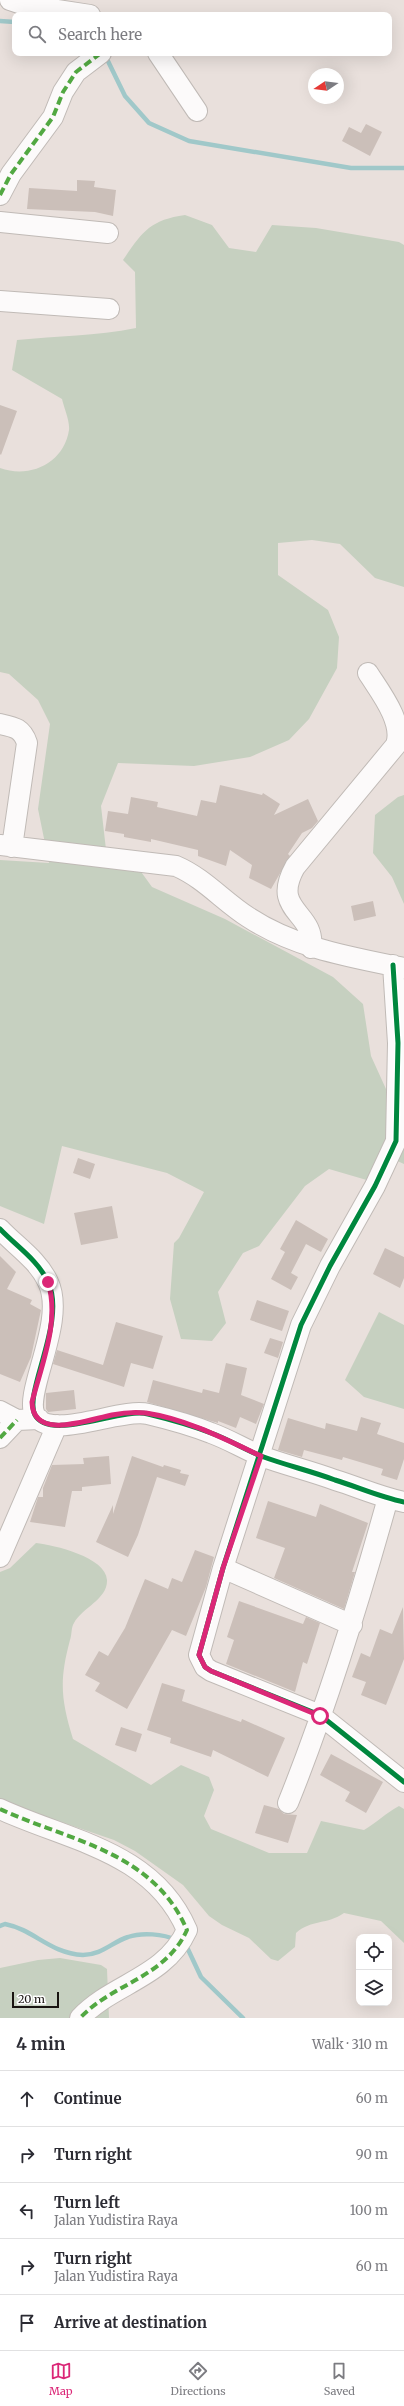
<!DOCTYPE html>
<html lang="en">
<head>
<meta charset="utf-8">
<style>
	:root { --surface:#fff; --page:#f7f7f7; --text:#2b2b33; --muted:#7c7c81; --line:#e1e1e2; --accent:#db2777 }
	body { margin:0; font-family:Merriweather,serif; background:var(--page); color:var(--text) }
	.controls { position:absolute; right:12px; bottom:12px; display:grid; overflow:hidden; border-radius:8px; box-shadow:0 4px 16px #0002 }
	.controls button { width:36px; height:36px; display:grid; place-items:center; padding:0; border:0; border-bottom:1px solid var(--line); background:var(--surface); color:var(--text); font:20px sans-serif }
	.compass { position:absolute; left:308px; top:68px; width:36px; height:36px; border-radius:50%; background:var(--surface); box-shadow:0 4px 16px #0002; rotate:257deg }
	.scale { position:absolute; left:12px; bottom:10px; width:47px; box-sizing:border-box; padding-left:4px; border:2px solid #191411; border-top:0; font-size:11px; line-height:14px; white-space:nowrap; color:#191411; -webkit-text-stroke:3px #fff; paint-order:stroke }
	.stop { position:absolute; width:12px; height:12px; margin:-9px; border:3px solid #db2777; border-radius:50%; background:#fff }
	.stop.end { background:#db2777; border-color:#fff; box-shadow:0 1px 4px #0008 }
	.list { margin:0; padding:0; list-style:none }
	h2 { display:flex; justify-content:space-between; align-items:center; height:52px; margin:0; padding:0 16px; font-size:17px }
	h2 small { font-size:13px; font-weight:400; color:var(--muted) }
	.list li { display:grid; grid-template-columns:26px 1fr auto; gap:12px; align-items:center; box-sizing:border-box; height:56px; padding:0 16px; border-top:1px solid var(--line) }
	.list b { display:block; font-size:15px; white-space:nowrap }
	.list p { margin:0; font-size:13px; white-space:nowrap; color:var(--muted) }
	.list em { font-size:13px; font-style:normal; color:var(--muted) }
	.icon { flex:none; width:22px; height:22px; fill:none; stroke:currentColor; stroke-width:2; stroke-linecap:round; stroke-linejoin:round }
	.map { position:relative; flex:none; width:404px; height:2018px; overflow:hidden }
	.search { position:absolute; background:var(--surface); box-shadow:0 4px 16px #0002; left:12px; right:12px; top:12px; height:44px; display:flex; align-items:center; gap:10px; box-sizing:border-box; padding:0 14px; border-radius:8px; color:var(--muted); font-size:15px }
	.sheet { height:332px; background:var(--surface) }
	nav { display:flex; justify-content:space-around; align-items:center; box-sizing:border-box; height:56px; border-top:1px solid var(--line); background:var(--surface); font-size:11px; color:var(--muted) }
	nav a { display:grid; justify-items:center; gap:2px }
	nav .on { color:var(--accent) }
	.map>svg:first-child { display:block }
	.green { fill:#c6d0c0 }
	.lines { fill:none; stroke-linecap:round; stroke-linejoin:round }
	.stream { stroke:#a0c8c9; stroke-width:4.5 }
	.building { fill:#cbbfb9 }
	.minor-casing { stroke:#c0bab6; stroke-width:22 }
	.minor { stroke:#fcfafa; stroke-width:20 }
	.quiet { stroke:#52a842; stroke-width:4; stroke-dasharray:8 4; stroke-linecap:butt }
	.cycleway-casing { stroke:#fff; stroke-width:8 }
	.cycleway { stroke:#00873e; stroke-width:5 }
	.route { stroke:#db2777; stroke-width:5 }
</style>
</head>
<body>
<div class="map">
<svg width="404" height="2018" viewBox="0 0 404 2018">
	<rect width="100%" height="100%" fill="#e9e0dc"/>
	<path class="green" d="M 185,215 L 212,225 L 229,248 L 256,252 L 272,225 L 316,228 L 399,242 L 404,245 L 404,587 L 375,578 L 340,544 L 312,540 L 278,543 L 278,575 L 328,610 L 339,637 L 337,668 L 309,719 L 289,740 L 250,757 L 194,766 L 118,763 L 101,806 L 108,867 L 139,869 L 152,887 L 225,919 L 333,977 L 363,1004 L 371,1056 L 386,1089 L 404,1083 L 404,1164 L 382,1154 L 370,1181 L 329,1169 L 305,1186 L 259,1246 L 243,1253 L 218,1292 L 226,1323 L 212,1341 L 181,1339 L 170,1299 L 174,1243 L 179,1238 L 204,1192 L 167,1173 L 62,1146 L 44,1224 L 0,1206 L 0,860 L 49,863 L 38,809 L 50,724 L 38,700 L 9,674 L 0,672 L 0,468 C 30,479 64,463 69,430 C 70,421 64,408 62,399 L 12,370 L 17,340 C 57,336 96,336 136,328 L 135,272 L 123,260 C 142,232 150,220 185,215 Z
		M 404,795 L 404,904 L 392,877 L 373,853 L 375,815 L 398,797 Z
		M 379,1312 L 404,1325 L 404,1409 L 364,1397 L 345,1380 Z
		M 36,1543 C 54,1545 106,1557 107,1580 C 108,1599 82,1608 74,1623 C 71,1627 72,1635 70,1640 C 59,1681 61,1699 73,1739 L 151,1785 L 181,1765 L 209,1777 L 214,1790 L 204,1816 L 211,1829 L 269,1853 L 307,1853 L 321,1821 L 364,1830 C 376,1823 386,1813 399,1806 L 404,1809 L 404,1943 L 381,1921 L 344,1913 C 327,1925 312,1919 296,1933 L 295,1947 L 278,1961 L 271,1959 L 249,1938 L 222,1925 L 209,1916 L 183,1885 L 135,1851 L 114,1840 L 20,1808 L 4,1821 L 0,1821 L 0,1572 L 10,1568 Z
		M 60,1958 L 101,1965 L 107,1969 L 109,2018 L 0,2018 L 0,1968 L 38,1960 Z"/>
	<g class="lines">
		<path class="stream" d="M 0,21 L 15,22
			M 105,55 L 125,96 L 149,123 L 189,141 L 351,168 L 404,168
			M 0,1926 L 5,1924 C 35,1930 49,1953 83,1955 C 102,1955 112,1942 128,1937 C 142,1932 163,1934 177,1940
			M 185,1943 L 201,1977 L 243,2018"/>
	</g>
	<path class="building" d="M 366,124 L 382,132 L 370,156 L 342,141 L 349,127 L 361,133 Z
		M 77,180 L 95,181 L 94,187 L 116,190 L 113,216 L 95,212 L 27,209 L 29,188 L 77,191 Z
		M 0,405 L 17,411 L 1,455 L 0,454 Z
		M 220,785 L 262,795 L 263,793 L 280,804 L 274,815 L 308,799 L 318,821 L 312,828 L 302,833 L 288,854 L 290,856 L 271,889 L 249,878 L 252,865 L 230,850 L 226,866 L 198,856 L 198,850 L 151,839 L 151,842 L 124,837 L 124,834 L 105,831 L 108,811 L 128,814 L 131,797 L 158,802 L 157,807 L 197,816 L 201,800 L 216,803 Z
		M 373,901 L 376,916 L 354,921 L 351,906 Z
		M 78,1158 L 95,1164 L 90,1179 L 73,1173 Z
		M 112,1206 L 118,1238 L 81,1245 L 74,1213 Z
		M 296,1220 L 328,1239 L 321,1252 L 306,1244 L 291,1273 L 298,1277 L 291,1290 L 271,1279 L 285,1252 L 280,1249 Z
		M 385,1248 L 404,1257 L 404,1278 L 400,1288 L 373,1274 Z
		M 0,1256 L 16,1272 L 7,1289 L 32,1300 L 30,1304 L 41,1310 L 31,1357 L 20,1382 L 0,1374 Z
		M 257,1300 L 289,1311 L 282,1331 L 250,1320 Z
		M 116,1322 L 163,1336 L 153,1369 L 131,1363 L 124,1387 L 53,1364 L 57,1350 L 103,1365 Z
		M 270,1338 L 283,1342 L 278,1358 L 264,1353 Z
		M 226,1363 L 247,1368 L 241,1395 L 264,1404 L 256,1424 L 240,1417 L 236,1428 L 218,1421 L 218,1423 L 147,1402 L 153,1380 L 202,1393 L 203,1389 L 219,1393 Z
		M 74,1390 L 76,1409 L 48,1412 L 46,1409 L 46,1393 Z
		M 361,1417 L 381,1423 L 377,1434 L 404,1443 L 404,1459 L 397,1480 L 381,1475 L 383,1469 L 343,1457 L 342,1460 L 304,1450 L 302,1457 L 278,1450 L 288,1418 L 325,1429 L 326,1423 L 357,1431 Z
		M 109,1456 L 111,1484 L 82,1487 L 82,1491 L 72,1491 L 65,1527 L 30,1522 L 38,1497 L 43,1497 L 43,1488 L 52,1465 L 84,1464 L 83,1458 Z
		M 132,1456 L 163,1467 L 164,1465 L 181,1470 L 180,1473 L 189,1475 L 185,1486 L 157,1477 L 138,1535 L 128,1557 L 96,1542 L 113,1505 L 113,1514 Z
		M 268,1501 L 316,1517 L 320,1504 L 368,1523 L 352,1572 L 355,1572 L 344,1609 L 274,1578 L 285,1548 L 256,1538 Z
		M 195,1550 L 214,1557 L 206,1587 L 186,1636 L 172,1630 L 127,1709 L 95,1691 L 100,1683 L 85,1675 L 99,1651 L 108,1656 L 125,1628 L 145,1579 L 168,1589 L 172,1578 L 182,1582 Z
		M 239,1601 L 303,1624 L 306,1617 L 320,1623 L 307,1664 L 303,1662 L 295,1692 L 226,1664 L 234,1640 L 227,1637 Z
		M 403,1607 L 404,1659 L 386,1705 L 361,1695 L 366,1682 L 352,1677 L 361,1653 L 370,1657 L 380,1629 L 392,1634 Z
		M 162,1683 L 185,1690 L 182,1701 L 241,1722 L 242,1719 L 285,1738 L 268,1777 L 213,1750 L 211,1757 L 170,1743 L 171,1738 L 147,1730 Z
		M 121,1727 L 142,1734 L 136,1752 L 115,1745 Z
		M 331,1754 L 383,1782 L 366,1813 L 345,1801 L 350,1792 L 320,1775 Z
		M 264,1805 L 279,1809 L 284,1814 L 297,1815 L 288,1843 L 255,1833 Z"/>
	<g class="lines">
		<g class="minor-casing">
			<path id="minor" d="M 10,0 L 25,5 L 90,15
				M 158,53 L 197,111
				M 0,195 L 11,174 L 53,117 L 63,92 L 76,72 L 101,53
				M 0,222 L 108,233
				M 0,301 L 109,309
				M 0,724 C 14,727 22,728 27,743 L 12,847
				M 0,845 L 176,866 C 204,878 223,901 248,917 C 295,948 350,957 404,968
				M 311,948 C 316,911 270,912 295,867 L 396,745 C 404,722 380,692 368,673
				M 393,965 L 398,1043 L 396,1141 L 375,1186 L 330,1266 L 301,1325 L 223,1568 L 199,1655 L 205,1667 L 211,1671 L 320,1715 L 404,1782
				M 0,1229 C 16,1246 38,1260 48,1282 C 67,1321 23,1393 35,1415 C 50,1442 121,1407 148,1414 C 169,1419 191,1425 211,1433 C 228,1439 244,1449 261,1456 C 285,1465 311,1471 335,1480 C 358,1487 380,1497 404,1502
				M 0,1411 L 17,1420 L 39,1419
				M 0,1438 L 17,1420
				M 0,1557 L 57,1425
				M 223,1568 L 352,1625
				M 288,1803 C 328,1704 359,1602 388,1498
				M 0,1809 C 69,1841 153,1851 187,1930 C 165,1978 113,1983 80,2018"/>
		</g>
		<use href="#minor" class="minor"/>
		<path class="quiet" d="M 0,195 L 11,174 L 53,117 L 63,92 L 76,72 L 101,53
			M 0,1438 L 17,1420
			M 0,1809 C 69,1841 153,1851 187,1930 C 165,1978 113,1983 80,2018"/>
		<g class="cycleway-casing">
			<path id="cycleway" d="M 393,965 L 398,1043 L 396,1141 L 375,1186 L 330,1266 L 301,1325 L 223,1568 L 199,1655 L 205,1667 L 211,1671 L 320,1715 L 404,1782
				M 0,1229 C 16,1246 38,1260 48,1282 C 67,1321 23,1393 35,1415 C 50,1442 121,1407 148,1414 C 169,1419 191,1425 211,1433 C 228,1439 244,1449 261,1456 C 285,1465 311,1471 335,1480 C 358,1487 380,1497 404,1502"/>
		</g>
		<use href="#cycleway" class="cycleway"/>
	</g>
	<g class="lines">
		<path class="route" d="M 48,1282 C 60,1321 42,1363 32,1402 C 33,1442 90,1419 112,1415 C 122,1413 136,1412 146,1413 C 186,1419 225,1439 261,1456 L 223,1568 L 199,1655 L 205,1667 L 211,1671 L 320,1716"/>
	</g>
</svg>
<div class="controls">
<button><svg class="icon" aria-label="locate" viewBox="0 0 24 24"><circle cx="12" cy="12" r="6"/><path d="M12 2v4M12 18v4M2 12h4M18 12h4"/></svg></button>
<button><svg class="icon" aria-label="layers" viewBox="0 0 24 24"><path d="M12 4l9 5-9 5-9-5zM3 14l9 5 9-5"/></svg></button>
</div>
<svg class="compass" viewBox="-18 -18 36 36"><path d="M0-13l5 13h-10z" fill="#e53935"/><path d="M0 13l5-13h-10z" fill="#7c7c81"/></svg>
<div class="scale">20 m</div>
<div class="stop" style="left:320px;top:1716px"></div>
<div class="stop end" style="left:48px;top:1282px"></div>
<div class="search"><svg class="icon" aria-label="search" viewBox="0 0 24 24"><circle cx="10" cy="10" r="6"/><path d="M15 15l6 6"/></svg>Search here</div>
</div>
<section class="sheet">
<h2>4 min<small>Walk · 310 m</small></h2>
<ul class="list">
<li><svg class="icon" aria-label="ahead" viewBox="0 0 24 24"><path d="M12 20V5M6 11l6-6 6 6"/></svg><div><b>Continue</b></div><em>60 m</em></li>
<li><svg class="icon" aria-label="right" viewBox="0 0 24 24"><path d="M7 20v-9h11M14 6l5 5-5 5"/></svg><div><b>Turn right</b></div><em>90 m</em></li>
<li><svg class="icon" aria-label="left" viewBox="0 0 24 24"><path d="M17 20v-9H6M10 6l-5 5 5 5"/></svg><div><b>Turn left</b><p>Jalan Yudistira Raya</p></div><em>100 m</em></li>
<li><svg class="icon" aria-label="right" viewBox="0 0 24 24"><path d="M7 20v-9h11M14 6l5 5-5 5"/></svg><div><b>Turn right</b><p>Jalan Yudistira Raya</p></div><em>60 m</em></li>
<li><svg class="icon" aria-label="arrive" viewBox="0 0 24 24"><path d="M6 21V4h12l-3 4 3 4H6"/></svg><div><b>Arrive at destination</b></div></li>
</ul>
</section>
<nav>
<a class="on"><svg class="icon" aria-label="map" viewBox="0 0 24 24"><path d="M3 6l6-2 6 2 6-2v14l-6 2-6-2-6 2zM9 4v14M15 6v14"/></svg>Map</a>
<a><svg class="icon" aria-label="directions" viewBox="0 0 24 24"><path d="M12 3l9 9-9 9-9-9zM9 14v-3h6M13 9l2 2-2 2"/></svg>Directions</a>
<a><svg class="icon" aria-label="saved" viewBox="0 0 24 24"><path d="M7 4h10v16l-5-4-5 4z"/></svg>Saved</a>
</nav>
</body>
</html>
